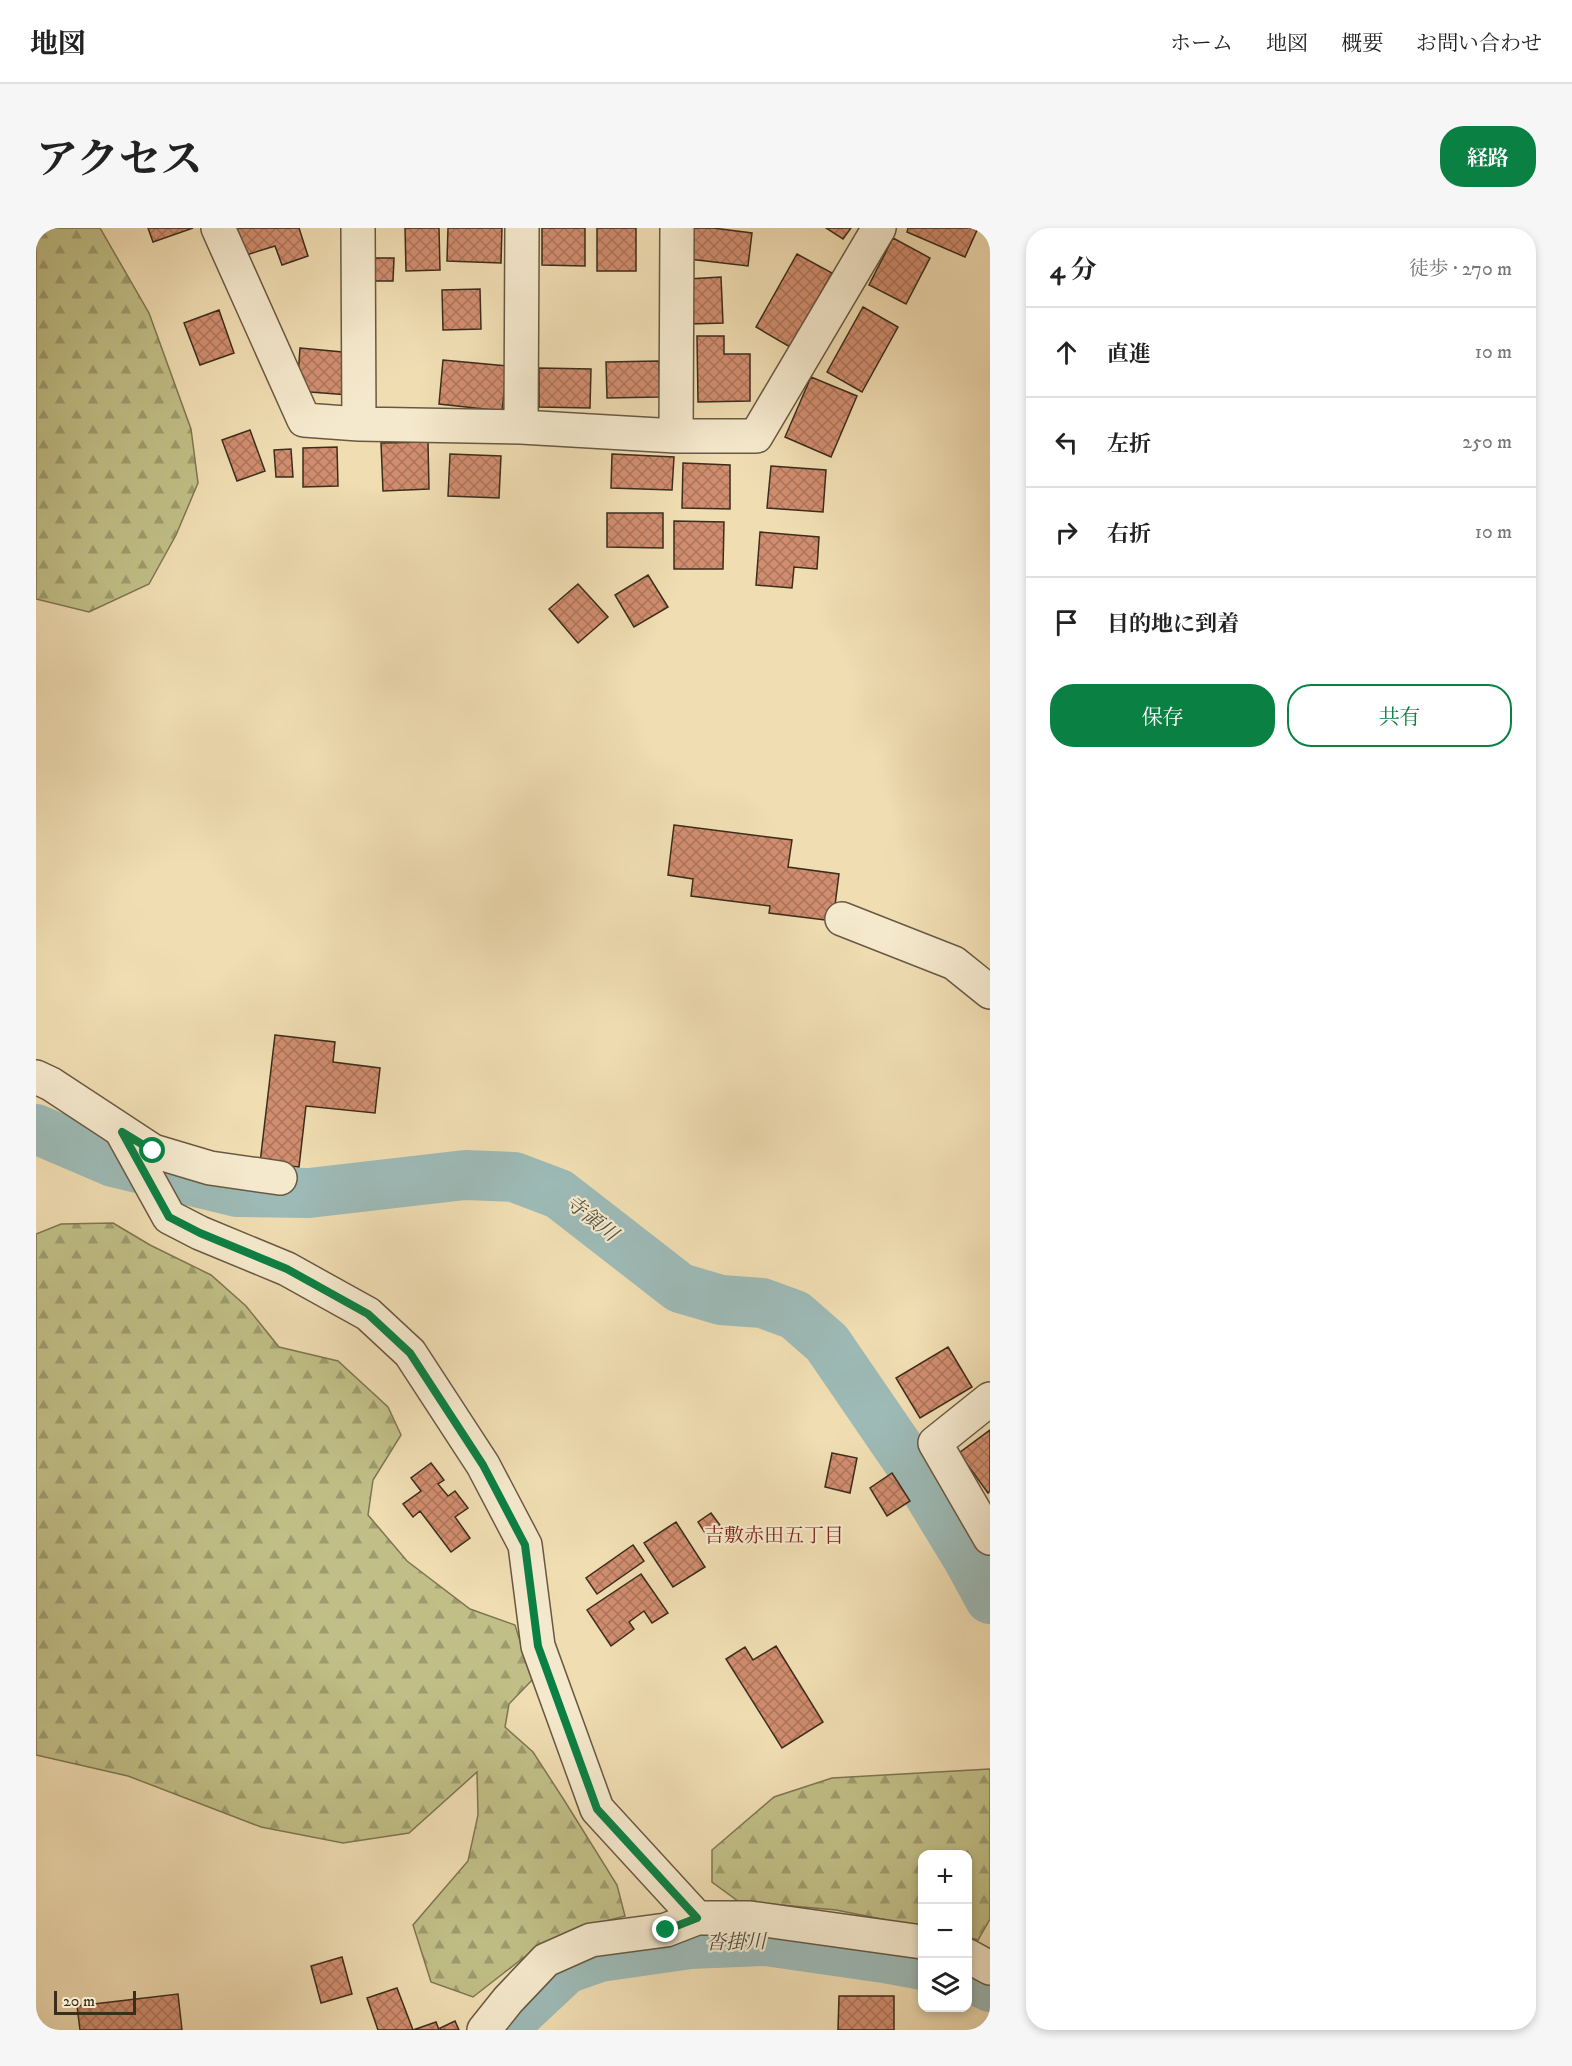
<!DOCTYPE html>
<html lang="ja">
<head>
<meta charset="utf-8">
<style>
	:root { --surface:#fff; --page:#f6f6f6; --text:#222; --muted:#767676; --line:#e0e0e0; --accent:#0b8043 }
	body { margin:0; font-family:"IM FELL DW Pica","Noto Serif JP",serif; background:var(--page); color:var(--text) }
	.controls { position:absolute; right:18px; bottom:18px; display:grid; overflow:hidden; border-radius:12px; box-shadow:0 3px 9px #0003 }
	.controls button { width:54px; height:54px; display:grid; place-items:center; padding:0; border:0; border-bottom:2px solid var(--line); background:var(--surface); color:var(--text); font:30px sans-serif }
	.scale { position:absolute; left:18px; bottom:15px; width:82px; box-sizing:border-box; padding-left:6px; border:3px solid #3b2d1c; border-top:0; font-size:16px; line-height:21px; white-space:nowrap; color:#3b2d1c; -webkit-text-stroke:4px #f5e9cd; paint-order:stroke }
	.stop { position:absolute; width:18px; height:18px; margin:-14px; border:4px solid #0b8043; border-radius:50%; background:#fff }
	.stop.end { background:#0b8043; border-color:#fff; box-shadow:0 2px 6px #0008 }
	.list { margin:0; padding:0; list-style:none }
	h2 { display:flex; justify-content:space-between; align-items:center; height:78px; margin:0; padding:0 24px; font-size:26px }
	h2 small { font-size:20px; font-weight:400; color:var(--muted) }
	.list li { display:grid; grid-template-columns:39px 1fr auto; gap:18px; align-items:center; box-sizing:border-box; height:90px; padding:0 24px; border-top:2px solid var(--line) }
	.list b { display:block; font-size:22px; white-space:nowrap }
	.list em { font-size:20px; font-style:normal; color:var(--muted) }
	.actions { display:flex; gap:12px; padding:18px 24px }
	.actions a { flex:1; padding:14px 0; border:2px solid var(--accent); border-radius:24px; text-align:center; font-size:21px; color:var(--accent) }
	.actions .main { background:var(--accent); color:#fff }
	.icon { flex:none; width:33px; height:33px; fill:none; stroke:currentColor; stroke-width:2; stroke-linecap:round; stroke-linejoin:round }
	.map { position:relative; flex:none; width:954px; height:1802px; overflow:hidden; border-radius:24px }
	header { display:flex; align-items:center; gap:36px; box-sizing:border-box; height:84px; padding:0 30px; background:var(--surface); border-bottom:2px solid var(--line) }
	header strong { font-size:28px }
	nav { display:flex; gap:33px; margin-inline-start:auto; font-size:21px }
	.intro { display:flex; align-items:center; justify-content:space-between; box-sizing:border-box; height:144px; padding:0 36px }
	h1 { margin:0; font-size:42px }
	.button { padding:15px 27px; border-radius:24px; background:var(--accent); color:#fff; font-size:21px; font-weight:700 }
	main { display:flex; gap:36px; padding:0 36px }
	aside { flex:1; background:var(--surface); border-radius:24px; box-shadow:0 3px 9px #0003 }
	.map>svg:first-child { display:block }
	.forest { fill:url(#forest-firs); stroke:#7e7652; stroke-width:1.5 }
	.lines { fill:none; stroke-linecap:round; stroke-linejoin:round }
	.river { stroke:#9dbab6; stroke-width:50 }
	.building { fill:url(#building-cross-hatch); stroke:#3b2d1c; stroke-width:1.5 }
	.minor-casing { stroke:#685942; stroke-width:36 }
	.minor { stroke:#f5e9cd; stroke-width:33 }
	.route { stroke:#0b8043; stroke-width:8 }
	.labels { text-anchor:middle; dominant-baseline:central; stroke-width:4.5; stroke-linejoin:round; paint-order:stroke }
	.water-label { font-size:20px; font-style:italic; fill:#545042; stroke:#f5e9cd }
	.neighbourhood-label { font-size:20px; fill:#7a1f14; stroke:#f5e9cd }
</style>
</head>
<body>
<header>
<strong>地図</strong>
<nav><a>ホーム</a><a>地図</a><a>概要</a><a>お問い合わせ</a></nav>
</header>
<div class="intro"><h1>アクセス</h1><a class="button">経路</a></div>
<main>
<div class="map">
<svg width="954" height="1802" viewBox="0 0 954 1802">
	<defs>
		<pattern id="forest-firs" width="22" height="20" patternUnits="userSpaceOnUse" patternTransform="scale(1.5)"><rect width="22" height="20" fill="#c1bf87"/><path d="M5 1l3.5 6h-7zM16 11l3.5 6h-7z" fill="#9e9c6e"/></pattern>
		<pattern id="building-cross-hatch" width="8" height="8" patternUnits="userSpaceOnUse" patternTransform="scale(1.5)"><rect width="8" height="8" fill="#d18d6f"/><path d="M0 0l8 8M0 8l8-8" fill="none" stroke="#ab745a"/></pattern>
	</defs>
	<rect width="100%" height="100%" fill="#f0ddb2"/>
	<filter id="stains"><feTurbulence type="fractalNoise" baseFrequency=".00333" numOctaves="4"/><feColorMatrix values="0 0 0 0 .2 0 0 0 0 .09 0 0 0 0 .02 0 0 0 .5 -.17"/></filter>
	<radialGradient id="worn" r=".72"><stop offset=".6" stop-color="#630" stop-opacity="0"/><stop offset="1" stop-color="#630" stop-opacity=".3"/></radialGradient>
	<path class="forest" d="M 0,0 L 64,0 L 113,85 L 155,201 L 162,255 L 140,307 L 113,356 L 53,384 L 0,371 Z
		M 77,995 L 114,1017 L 175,1047 L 210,1078 L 243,1119 L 302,1133 L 352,1179 L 365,1207 L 337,1252 L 332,1287 L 371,1333 L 434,1381 L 479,1397 L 496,1452 L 473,1476 L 469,1499 L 497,1524 L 528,1572 L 581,1657 L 589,1688 L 536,1702 L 487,1730 L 437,1769 L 395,1754 L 377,1697 L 432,1633 L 442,1587 L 441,1544 L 373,1605 L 307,1615 L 225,1599 L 92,1548 L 0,1527 L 0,1006 L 25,996 Z
		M 954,1541 L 954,1691 L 942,1712 L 932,1709 L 932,1626 L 886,1626 L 886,1699 L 800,1682 L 702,1673 L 676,1654 L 676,1622 L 738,1569 L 796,1550 Z"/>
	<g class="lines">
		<path class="river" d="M 0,901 L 77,934 L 201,964 L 273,965 L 429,947 L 478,949 L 523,966 L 644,1060 L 685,1072 L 726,1075 L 759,1087 L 791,1115 L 878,1242 L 931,1329 L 954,1371
			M 932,1748 L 954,1759
			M 469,1802 L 484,1784 L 530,1741 L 564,1729 L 654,1716 L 730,1713 L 848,1730 L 886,1737"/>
	</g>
	<path class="building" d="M 112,0 L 157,0 L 117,14 Z
		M 197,0 L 263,0 L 272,28 L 246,37 L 239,18 L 207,28 Z
		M 369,0 L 403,0 L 404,42 L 370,43 Z
		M 412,0 L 466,0 L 465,35 L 411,33 Z
		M 506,0 L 549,0 L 549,38 L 506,37 Z
		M 561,0 L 600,0 L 600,43 L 561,43 Z
		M 657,0 L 677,0 L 716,5 L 712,38 L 653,31 Z
		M 790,0 L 815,0 L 807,11 Z
		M 872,0 L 942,0 L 929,29 L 871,4 Z
		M 857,10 L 894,30 L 870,76 L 833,57 Z
		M 761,26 L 796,45 L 754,119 L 720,99 Z
		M 337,30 L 358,30 L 357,53 L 336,53 Z
		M 685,49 L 687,95 L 655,96 L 652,51 Z
		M 444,61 L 445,101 L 407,102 L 406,62 Z
		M 827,79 L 862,99 L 826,164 L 791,144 Z
		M 183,82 L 198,125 L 164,137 L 148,95 Z
		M 661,108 L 688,108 L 688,126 L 714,126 L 714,173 L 662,174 Z
		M 264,120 L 317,125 L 313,167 L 261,163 Z
		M 407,132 L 471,138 L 466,183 L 403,176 Z
		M 623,133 L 624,169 L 571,170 L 570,134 Z
		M 503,140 L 555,141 L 554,180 L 503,179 Z
		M 775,149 L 821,168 L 795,229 L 749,209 Z
		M 214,202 L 229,243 L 201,253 L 186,212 Z
		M 392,214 L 393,261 L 347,263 L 345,215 Z
		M 301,219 L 302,258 L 267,259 L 267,220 Z
		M 255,221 L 257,249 L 240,249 L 238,222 Z
		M 414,226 L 465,228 L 463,270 L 412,268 Z
		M 576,226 L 638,229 L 636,262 L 575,260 Z
		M 647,235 L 694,237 L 694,281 L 646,280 Z
		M 735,238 L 790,242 L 787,284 L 731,280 Z
		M 571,285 L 627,285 L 627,320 L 571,319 Z
		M 638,293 L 688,294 L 687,341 L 638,341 Z
		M 724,304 L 783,309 L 781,341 L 758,339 L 756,360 L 720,357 Z
		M 612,347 L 632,379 L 598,399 L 579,367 Z
		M 542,356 L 572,389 L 542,415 L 513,381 Z
		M 638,597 L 756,612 L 752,639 L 803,646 L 797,693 L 733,685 L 734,678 L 655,668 L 657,651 L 632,647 Z
		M 239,807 L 299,814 L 297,834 L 344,840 L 339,885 L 270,878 L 263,939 L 224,935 Z
		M 912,1119 L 936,1159 L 884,1190 L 860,1150 Z
		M 954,1202 L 954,1263 L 952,1265 L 923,1225 Z
		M 796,1225 L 821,1230 L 814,1265 L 789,1259 Z
		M 395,1235 L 408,1252 L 402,1256 L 412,1268 L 419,1263 L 432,1280 L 419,1289 L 434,1310 L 415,1324 L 384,1283 L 377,1289 L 367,1276 L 385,1263 L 375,1250 Z
		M 856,1245 L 874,1273 L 851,1288 L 834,1260 Z
		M 675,1285 L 689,1304 L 675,1314 L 662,1294 Z
		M 640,1294 L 669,1339 L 637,1359 L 608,1315 Z
		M 597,1317 L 608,1333 L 561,1366 L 550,1350 Z
		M 605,1346 L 632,1385 L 616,1395 L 608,1383 L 593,1394 L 598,1401 L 575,1418 L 551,1382 Z
		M 740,1418 L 787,1494 L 746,1520 L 690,1431 L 709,1419 L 717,1432 Z
		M 306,1729 L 316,1766 L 285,1775 L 275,1738 Z
		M 361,1760 L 377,1802 L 400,1794 L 403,1802 L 342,1802 L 331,1770 Z
		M 142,1766 L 146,1802 L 44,1802 L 41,1778 Z
		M 803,1768 L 858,1768 L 858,1802 L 802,1802 Z
		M 419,1793 L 423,1802 L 405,1802 L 404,1800 Z"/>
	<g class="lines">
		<g class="minor-casing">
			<path id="minor" d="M 182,0 L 268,192 L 323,196 L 485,199 L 640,208 L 720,208 L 843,0
				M 322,0 L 323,196
				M 485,199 L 486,0
				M 640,208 L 641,0
				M 806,691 L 918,735 L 954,764
				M 0,849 L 15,856 L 117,923 L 174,940 L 244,950
				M 86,904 L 133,989 L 164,1005 L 251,1041 L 332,1086 L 374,1125 L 447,1237 L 489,1317 L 502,1418 L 561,1581 L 661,1690
				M 954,1171 L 899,1215 L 954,1310
				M 932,1728 L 954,1740
				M 448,1802 L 472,1772 L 510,1732 L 555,1712 L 630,1702 L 661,1690 L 714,1690 L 886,1714"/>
		</g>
		<use href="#minor" class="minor"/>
	</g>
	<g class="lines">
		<path class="route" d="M 117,923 L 86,904 L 133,989 L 164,1005 L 251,1041 L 332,1086 L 374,1125 L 447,1237 L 489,1317 L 502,1418 L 561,1581 L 661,1690 L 630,1702"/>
	</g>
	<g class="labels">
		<g class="water-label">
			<text transform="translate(555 991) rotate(38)">寺領川</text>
			<text transform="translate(700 1715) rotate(-1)">沓掛川</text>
		</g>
		<g class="neighbourhood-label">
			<text x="738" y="1308">吉敷赤田五丁目</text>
		</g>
	</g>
	<rect width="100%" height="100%" filter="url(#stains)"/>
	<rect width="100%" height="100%" fill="url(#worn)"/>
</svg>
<div class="controls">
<button>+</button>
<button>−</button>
<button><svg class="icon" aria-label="layers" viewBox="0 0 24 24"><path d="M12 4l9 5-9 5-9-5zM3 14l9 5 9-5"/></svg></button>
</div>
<div class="scale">20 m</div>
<div class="stop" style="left:117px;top:923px"></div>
<div class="stop end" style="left:630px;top:1702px"></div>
</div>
<aside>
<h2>4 分<small>徒歩 · 270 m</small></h2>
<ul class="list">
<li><svg class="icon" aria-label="ahead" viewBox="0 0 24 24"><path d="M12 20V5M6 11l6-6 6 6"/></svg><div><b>直進</b></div><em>10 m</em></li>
<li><svg class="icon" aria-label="left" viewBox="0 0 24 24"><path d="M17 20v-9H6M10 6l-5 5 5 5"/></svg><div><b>左折</b></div><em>250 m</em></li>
<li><svg class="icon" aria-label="right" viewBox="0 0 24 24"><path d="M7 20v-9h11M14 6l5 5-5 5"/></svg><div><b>右折</b></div><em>10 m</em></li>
<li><svg class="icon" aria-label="arrive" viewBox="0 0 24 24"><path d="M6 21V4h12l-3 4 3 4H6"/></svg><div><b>目的地に到着</b></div></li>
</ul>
<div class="actions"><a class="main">保存</a><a>共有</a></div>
</aside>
</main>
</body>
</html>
